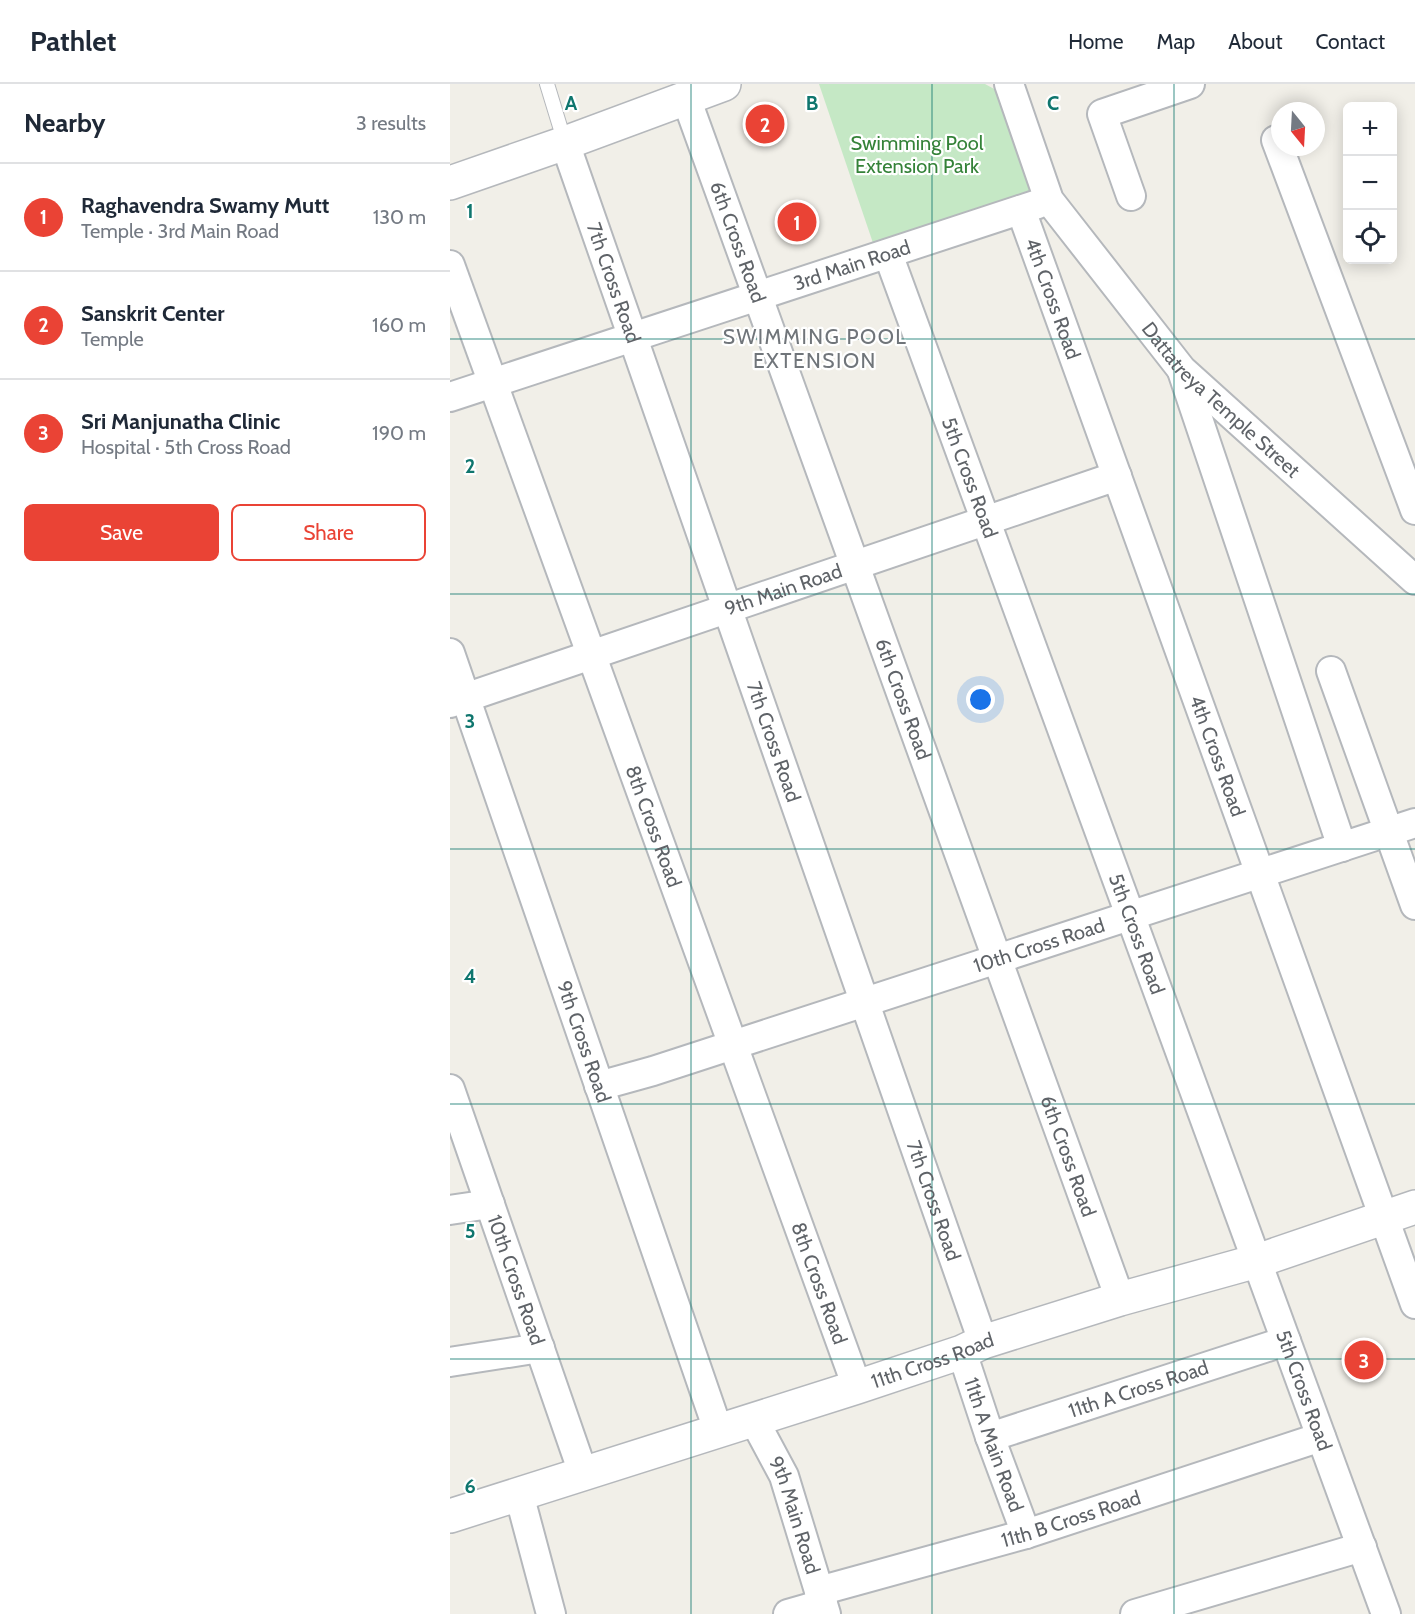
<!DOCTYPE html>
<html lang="en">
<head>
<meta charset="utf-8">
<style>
	:root { --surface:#fff; --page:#f6f6f7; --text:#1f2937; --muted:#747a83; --line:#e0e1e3; --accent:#ea4335 }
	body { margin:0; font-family:Cabin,sans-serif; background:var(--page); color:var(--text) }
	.controls { position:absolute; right:18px; top:18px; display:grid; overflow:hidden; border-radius:9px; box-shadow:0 3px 15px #0003 }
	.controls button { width:54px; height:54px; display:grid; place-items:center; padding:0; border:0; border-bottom:2px solid var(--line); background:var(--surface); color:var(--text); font:30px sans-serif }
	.compass { position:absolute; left:821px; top:18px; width:54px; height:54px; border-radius:50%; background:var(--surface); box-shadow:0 3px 15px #0003; rotate:162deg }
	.you { position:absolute; left:531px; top:616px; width:21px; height:21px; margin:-15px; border:4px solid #fff; border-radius:50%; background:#1a73e8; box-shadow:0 0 0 9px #1a73e833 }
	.badge { display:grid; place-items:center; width:39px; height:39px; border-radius:50%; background:var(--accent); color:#fff; font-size:20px; font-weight:700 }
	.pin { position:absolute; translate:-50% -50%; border:3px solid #fff; box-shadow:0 2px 6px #0006 }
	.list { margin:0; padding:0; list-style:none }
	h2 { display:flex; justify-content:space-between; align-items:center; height:78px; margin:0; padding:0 24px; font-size:26px }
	h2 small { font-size:20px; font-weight:400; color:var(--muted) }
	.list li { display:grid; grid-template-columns:39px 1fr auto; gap:18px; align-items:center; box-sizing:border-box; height:108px; padding:0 24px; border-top:2px solid var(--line) }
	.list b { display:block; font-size:22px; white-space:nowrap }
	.list p { margin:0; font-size:20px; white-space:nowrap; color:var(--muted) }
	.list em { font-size:20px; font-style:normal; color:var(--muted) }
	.actions { display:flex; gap:12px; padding:18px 24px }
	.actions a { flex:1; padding:14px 0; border:2px solid var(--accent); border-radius:9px; text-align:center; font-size:21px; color:var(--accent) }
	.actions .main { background:var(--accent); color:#fff }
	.icon { flex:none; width:33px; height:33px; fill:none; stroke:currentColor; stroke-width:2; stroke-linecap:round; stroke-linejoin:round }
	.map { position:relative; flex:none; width:965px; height:1530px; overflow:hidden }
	header { display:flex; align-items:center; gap:36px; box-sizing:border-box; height:84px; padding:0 30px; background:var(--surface); border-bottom:2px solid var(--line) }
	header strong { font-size:28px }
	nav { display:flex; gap:33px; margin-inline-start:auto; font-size:21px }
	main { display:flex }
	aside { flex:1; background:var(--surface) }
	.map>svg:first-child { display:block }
	.green { fill:#c5e8c5 }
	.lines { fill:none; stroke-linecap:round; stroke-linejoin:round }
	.service-casing { stroke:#b5b8bc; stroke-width:16 }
	.minor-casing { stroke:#b5b8bc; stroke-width:32 }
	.tertiary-casing { stroke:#b5b8bc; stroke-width:36 }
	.service { stroke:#fff; stroke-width:14 }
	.minor { stroke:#fff; stroke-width:28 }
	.tertiary { stroke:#fff; stroke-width:33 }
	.grid { fill:none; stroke:#0f766e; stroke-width:1.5; stroke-opacity:0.55 }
	.labels { text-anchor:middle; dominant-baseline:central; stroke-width:4.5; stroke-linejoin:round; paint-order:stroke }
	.park-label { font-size:20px; fill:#348238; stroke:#fff }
	.street-label { font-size:20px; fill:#5f6368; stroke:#fff }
	.neighbourhood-label { font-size:21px; letter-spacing:1.5px; fill:#70757a; stroke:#fff }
	.grid-label { font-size:20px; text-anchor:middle; font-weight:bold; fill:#0f766e; stroke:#fff; stroke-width:4.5; stroke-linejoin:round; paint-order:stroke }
</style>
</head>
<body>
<header>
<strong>Pathlet</strong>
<nav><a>Home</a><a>Map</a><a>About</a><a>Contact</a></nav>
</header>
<main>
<aside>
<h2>Nearby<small>3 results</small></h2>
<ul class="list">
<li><span class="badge">1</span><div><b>Raghavendra Swamy Mutt</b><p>Temple · 3rd Main Road</p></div><em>130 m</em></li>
<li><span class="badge">2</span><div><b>Sanskrit Center</b><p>Temple</p></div><em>160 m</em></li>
<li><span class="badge">3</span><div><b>Sri Manjunatha Clinic</b><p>Hospital · 5th Cross Road</p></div><em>190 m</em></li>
</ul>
<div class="actions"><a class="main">Save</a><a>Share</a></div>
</aside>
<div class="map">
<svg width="965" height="1530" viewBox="0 0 965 1530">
	<rect width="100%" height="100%" fill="#f1efe8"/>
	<path class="green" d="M 369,0 L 535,0 L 546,6 L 580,107 L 423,159 Z"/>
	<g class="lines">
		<g class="service-casing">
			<path id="service" d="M 97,0 L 115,59"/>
		</g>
		<g class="minor-casing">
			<g id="minor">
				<path id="s1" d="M 559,0 L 599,116 L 732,286 L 965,496"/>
				<path id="s2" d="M 236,14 L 670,1215"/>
				<path d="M 826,56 L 965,426"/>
				<path id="s3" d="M 115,59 L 533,1258"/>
				<path d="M 681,112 L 652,30 L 740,0"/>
				<path id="s4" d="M 571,126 L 965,1220"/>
				<path id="s5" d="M 438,170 L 936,1530"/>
				<path id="s6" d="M 0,181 L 407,1303"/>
				<path d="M 732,287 L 892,763"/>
				<path id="s7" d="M 0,313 L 588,120"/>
				<path id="s8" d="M 0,569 L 268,1346"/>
				<path d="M 881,587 L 965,821"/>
				<path id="s9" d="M 0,619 L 667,392"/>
				<path id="s10" d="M 149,1002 L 203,987 L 965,739"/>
				<path id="s11" d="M 0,1005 L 133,1389"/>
				<path d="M 0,1126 L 40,1120"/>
				<path id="s12" d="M 512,1268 L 540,1353 L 576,1450"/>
				<path d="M 0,1278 L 90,1264"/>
				<path id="s13" d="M 304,1336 L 334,1392 L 376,1530"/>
				<path id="s14" d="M 540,1353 L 836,1257"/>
				<path d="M 69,1410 L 101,1530"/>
				<path id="s15" d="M 369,1507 L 576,1450 L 871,1353"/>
				<path d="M 338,1530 L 373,1520"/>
				<path d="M 685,1530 L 912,1463"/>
			</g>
		</g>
		<g class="tertiary-casing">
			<g id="tertiary">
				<path d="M 0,99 L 115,59 L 274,0"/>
				<path id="s16" d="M 0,1432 L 407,1303 L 512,1268 L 533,1258 L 670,1215 L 807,1177 L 965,1123"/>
			</g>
		</g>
		<use href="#service" class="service"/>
		<use href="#minor" class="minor"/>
		<use href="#tertiary" class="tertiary"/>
	</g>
	<path class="grid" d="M 241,0 L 241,1530M 482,0 L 482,1530M 724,0 L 724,1530M 0,255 L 965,255M 0,510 L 965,510M 0,765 L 965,765M 0,1020 L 965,1020M 0,1275 L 965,1275"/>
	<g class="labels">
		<g class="park-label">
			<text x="467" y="59">Swimming Pool<tspan x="467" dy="23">Extension Park</tspan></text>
		</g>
		<g class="street-label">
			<text stroke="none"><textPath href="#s2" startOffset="153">6th Cross Road</textPath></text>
			<text stroke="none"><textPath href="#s7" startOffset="423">3rd Main Road</textPath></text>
			<text stroke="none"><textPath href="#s3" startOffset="148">7th Cross Road</textPath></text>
			<text stroke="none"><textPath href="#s4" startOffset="94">4th Cross Road</textPath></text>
			<text stroke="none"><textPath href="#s1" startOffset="387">Dattatreya Temple Street</textPath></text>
			<text stroke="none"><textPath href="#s5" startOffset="238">5th Cross Road</textPath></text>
			<text stroke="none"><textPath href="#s9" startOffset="352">9th Main Road</textPath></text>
			<text stroke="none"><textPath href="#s2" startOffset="639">6th Cross Road</textPath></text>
			<text stroke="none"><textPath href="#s3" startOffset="634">7th Cross Road</textPath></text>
			<text stroke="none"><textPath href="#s4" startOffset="580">4th Cross Road</textPath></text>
			<text stroke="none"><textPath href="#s6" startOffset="597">8th Cross Road</textPath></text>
			<text stroke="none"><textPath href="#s5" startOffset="724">5th Cross Road</textPath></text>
			<text stroke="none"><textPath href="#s10" startOffset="462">10th Cross Road</textPath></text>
			<text stroke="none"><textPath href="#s8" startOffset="411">9th Cross Road</textPath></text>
			<text stroke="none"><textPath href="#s2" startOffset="1125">6th Cross Road</textPath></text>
			<text stroke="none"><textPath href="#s3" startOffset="1120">7th Cross Road</textPath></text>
			<text stroke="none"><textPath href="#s11" startOffset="202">10th Cross Road</textPath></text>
			<text stroke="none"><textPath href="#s6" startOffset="1083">8th Cross Road</textPath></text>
			<text stroke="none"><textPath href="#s16" startOffset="507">11th Cross Road</textPath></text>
			<text stroke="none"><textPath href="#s14" startOffset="156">11th A Cross Road</textPath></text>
			<text stroke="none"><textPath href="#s5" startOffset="1210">5th Cross Road</textPath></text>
			<text stroke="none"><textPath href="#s12" startOffset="98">11th A Main Road</textPath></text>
			<text stroke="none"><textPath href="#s13" startOffset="104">9th Main Road</textPath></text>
			<text stroke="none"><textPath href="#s15" startOffset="262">11th B Cross Road</textPath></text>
		</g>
		<g class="neighbourhood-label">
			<text x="365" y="252">SWIMMING POOL<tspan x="365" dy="24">EXTENSION</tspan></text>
		</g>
	</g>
	<g class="grid-label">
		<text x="121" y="26">A</text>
		<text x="362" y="26">B</text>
		<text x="603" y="26">C</text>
		<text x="20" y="134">1</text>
		<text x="20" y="389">2</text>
		<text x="20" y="644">3</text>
		<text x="20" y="899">4</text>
		<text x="20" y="1154">5</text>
		<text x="20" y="1409">6</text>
	</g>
</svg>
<div class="controls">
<button>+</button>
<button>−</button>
<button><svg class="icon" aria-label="locate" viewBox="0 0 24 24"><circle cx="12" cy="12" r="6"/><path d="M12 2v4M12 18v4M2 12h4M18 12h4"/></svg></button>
</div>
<svg class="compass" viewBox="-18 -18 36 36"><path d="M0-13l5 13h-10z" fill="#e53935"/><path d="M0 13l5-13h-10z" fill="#747a83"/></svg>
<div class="you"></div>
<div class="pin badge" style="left:347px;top:138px">1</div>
<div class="pin badge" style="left:315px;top:40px">2</div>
<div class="pin badge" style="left:914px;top:1276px">3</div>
</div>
</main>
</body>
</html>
